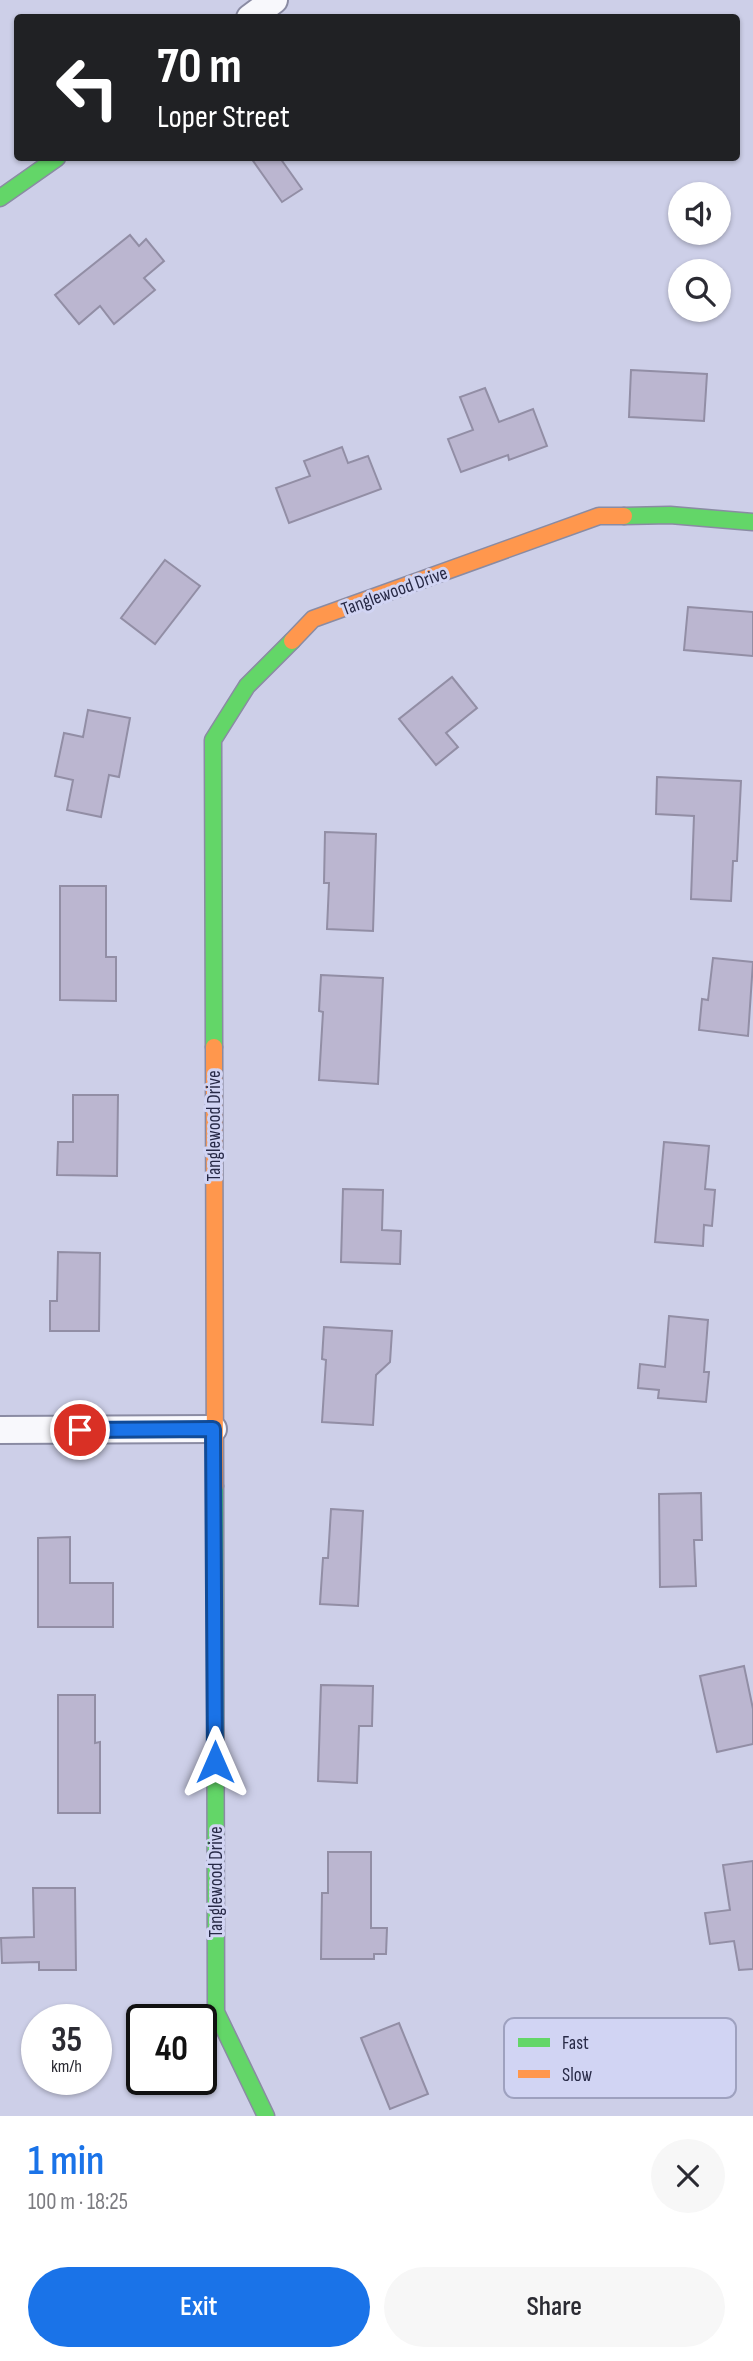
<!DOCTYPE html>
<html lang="en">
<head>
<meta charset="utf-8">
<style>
  :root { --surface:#fff; --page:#f7f7f7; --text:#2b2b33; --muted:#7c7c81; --accent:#1a73e8 }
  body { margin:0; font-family:"Sofia Sans Condensed",sans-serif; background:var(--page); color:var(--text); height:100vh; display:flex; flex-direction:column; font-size:26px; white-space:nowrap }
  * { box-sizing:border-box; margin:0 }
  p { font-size:23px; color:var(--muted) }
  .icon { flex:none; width:38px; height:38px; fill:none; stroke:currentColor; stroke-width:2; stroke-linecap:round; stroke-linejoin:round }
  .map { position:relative; height:2116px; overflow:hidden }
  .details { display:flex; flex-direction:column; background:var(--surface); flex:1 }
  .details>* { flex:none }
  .guide { position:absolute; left:14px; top:14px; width:726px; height:147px; border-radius:7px; box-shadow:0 2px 5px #0004; background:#202124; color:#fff; overflow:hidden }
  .tools { position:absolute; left:668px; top:182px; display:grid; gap:14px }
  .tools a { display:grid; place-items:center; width:63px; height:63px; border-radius:50%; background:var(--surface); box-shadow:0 2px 5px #0004; font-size:35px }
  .speed { position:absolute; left:21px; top:2004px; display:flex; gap:14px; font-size:35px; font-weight:700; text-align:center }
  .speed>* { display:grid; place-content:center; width:91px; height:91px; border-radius:50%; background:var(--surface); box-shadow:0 2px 5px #0004; line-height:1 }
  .speed small { font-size:18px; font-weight:400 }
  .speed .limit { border:4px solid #111; border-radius:10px; background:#fff; color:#111 }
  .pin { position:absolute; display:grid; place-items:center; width:60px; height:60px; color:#fff; margin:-30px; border:4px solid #fff; border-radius:50%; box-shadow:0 2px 7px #0007 }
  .me { position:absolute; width:77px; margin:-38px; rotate:0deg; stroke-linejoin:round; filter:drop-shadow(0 0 5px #0008) }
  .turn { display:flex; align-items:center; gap:24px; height:147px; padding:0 28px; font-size:32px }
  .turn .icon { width:91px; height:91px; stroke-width:2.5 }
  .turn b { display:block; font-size:49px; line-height:60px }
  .round { display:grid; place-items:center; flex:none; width:74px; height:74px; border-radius:37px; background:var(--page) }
  .head { display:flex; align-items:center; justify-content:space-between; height:119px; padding:0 28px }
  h1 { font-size:42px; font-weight:600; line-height:52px; color:var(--accent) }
  .button { display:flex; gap:14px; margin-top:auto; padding:14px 28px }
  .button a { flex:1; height:80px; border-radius:42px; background:var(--accent); color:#fff; font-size:28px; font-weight:600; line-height:80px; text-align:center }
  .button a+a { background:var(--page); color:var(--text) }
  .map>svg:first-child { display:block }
  .building { fill:#bbb6d0; stroke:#928ea5; stroke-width:2 }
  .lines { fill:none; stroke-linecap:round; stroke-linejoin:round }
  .street-casing { stroke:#8a8ba3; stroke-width:30 }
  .fast-casing { stroke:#8a8ba3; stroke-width:19 }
  .slow-casing { stroke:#8a8ba3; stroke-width:19 }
  .street { stroke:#f8f8fc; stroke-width:26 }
  .fast { stroke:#63d668; stroke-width:16 }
  .slow { stroke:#ff974d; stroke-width:16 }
  .route-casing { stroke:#114b97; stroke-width:18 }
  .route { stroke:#1a73e8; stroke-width:12 }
  .labels { text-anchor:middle; stroke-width:6; stroke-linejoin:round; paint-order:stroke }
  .street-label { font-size:19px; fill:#272946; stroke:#d1d4f3 }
  .key { fill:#d1d4f3; stroke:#9ea1bf; stroke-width:2 }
  .key-label { font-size:19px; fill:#272946 }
</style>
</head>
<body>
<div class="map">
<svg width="753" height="2116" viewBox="0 0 753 2116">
  <rect width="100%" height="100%" fill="#cdcfe8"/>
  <g class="building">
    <polygon points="251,158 280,158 302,189 282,202"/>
    <polygon points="130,235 139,246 146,239 164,261 144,278 155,290 114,324 100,306 79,324 55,295"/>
    <polygon points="631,370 707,374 704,421 629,417"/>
    <polygon points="485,388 499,422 533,409 547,446 509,460 508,455 461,472 448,439 473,430 460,397"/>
    <polygon points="342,447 348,463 368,456 381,489 289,523 276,488 310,476 304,461"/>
    <polygon points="165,560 200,586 155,644 121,618"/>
    <polygon points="688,607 753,612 753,656 684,650"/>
    <polygon points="452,677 477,708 446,733 458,747 436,765 399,719"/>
    <polygon points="88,710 130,718 119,777 109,775 101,817 67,810 73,780 55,776 64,733 83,737"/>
    <polygon points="657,777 741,781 737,861 733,861 731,901 691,899 694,816 656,814"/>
    <polygon points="325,832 376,834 373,931 327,929 329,883 324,883"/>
    <polygon points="60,886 106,886 106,957 116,957 116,1001 60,1000"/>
    <polygon points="713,958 753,962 748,1036 699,1030 702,999 708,1000"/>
    <polygon points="321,975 383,978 378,1084 319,1080 323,1012 319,1011"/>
    <polygon points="73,1095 118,1095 117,1176 57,1175 58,1142 73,1142"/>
    <polygon points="664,1142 709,1146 705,1189 715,1190 712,1226 704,1225 703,1246 655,1242"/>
    <polygon points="343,1189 383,1190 382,1230 401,1231 400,1264 341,1262"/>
    <polygon points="58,1252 100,1253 99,1331 50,1331 50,1301 57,1301"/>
    <polygon points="669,1316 708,1320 704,1372 709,1372 706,1402 658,1398 659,1390 638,1388 640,1364 665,1367"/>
    <polygon points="324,1327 392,1331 390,1362 376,1375 373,1425 322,1422 326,1360 322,1359"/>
    <polygon points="701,1493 702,1540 694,1540 696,1586 660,1587 659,1494"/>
    <polygon points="331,1509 363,1511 358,1606 320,1604 323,1558 328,1558"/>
    <polygon points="70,1537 70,1583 113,1583 113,1627 38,1627 38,1538"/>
    <polygon points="744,1666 753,1709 753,1744 717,1752 700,1676"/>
    <polygon points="321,1685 373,1686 372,1726 359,1726 357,1783 318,1781"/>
    <polygon points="58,1695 95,1695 95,1743 100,1742 100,1813 58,1813"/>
    <polygon points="328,1852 371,1852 371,1928 387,1928 386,1954 374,1954 374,1959 321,1959 322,1893 328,1893"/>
    <polygon points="753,1861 753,1969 739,1970 734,1941 710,1944 705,1913 730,1910 723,1865"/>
    <polygon points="33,1888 75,1888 76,1970 39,1970 39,1962 2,1963 1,1938 34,1937"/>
    <polygon points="399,2023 428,2094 390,2109 361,2038"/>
  </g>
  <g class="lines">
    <defs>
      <g id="street">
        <polyline points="250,18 274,0"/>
        <polyline points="0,1430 213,1429"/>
      </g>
      <g id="fast">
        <polyline points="0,198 57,158"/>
        <polyline points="624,516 670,515 753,522"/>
        <polyline points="214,1047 213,740 247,686 292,641"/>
        <polyline points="215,1486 216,2012 266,2116"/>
      </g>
      <g id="slow">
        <polyline points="292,641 313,619 599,516 624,516"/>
        <polyline points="214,1047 215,1486"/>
      </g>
    </defs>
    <use href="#street" class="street-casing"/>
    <use href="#fast" class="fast-casing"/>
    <use href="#slow" class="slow-casing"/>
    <use href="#street" class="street"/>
    <use href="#fast" class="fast"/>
    <use href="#slow" class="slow"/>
  </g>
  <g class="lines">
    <defs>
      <polyline id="route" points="80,1430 213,1429 215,1762"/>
    </defs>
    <use href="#route" class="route-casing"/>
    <use href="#route" class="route"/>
  </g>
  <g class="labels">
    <g class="street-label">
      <text transform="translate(394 590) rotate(-20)" y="7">Tanglewood Drive</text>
      <text transform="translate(213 1126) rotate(-90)" y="7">Tanglewood Drive</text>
      <text transform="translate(215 1882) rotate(-90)" y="7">Tanglewood Drive</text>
    </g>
  </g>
  <rect x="504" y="2018" width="232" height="80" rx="10" class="key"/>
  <rect x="518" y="2038" width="32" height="9" fill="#63d668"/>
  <rect x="518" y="2070" width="32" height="8" fill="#ff974d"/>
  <g class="key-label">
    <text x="562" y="2049">Fast</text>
    <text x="562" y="2081">Slow</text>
  </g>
</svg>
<div class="tools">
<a><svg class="icon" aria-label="sound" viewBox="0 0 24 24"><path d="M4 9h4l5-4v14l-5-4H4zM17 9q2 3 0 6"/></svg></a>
<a><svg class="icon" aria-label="search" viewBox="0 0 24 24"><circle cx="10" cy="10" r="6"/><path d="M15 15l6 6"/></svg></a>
</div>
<div class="speed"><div>35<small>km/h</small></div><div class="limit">40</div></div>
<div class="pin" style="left:80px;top:1430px;background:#d93025"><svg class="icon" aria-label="arrive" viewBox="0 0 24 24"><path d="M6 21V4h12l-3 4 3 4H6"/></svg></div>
<svg class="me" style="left:215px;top:1762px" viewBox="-20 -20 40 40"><path d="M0-17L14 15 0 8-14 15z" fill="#1a73e8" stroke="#fff" stroke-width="4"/></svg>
<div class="guide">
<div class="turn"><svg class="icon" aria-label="left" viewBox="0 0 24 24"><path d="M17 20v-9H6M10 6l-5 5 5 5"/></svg><div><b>70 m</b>Loper Street</div></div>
</div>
</div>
<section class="details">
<div class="head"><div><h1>1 min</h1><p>100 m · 18:25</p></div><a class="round"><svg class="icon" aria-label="close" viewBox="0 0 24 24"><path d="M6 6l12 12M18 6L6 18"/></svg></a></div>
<div class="button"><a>Exit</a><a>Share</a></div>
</section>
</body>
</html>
